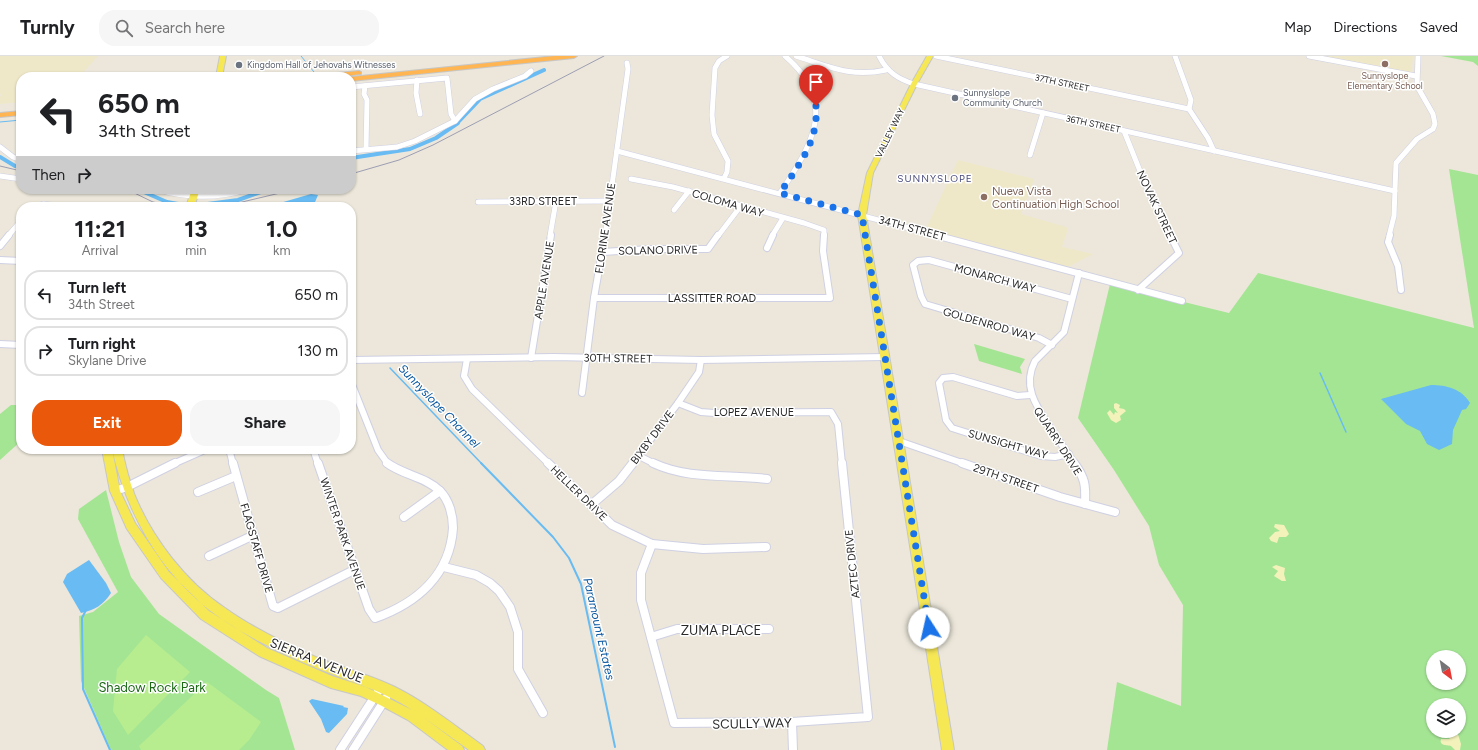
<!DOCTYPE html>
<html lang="en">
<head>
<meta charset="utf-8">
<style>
  :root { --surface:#fff; --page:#f6f6f6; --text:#202124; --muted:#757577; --line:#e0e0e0; --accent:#ea580c }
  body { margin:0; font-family:Figtree,sans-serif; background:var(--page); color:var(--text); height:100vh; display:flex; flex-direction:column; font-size:15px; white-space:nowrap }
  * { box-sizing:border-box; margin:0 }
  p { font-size:13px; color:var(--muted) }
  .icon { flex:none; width:22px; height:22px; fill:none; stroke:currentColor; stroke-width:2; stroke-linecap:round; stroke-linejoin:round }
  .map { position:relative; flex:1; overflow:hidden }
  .panel { position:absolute; left:16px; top:146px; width:340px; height:252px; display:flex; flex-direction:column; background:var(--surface); border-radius:16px; box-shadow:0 1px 3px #0004 }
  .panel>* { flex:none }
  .hud { position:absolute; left:16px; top:16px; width:340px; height:122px; border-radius:16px; box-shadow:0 1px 3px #0004; background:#fff; color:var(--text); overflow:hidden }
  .needle { width:26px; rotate:148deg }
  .buttons { position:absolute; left:1426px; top:594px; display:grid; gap:8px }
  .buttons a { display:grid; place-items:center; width:40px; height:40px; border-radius:50%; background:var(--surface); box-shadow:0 1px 3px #0004; font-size:20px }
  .pin { position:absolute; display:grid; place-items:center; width:34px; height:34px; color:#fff; margin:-41px -17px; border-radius:50% 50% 50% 0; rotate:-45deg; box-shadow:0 0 4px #0007 }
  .pin .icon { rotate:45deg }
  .me { position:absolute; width:44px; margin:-22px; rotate:350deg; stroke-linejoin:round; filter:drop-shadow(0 0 3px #0008) }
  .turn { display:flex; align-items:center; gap:14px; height:84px; padding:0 16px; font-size:18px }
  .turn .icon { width:52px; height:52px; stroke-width:2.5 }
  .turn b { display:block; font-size:28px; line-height:34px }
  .then { display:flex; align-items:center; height:38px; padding:0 16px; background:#0003; gap:8px; font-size:15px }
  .eta { display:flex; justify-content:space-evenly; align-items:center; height:68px; text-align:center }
  .eta b { font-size:24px; font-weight:700; line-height:28px }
  .button { display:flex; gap:8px; margin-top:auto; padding:8px 16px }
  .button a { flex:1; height:46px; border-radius:16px; background:var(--accent); color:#fff; font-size:16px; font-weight:700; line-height:46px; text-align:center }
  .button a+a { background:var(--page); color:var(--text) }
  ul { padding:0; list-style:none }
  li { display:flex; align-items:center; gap:12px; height:50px; margin:0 8px 6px; padding:0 8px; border:2px solid var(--line); border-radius:16px }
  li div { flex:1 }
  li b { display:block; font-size:15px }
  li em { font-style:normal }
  header { display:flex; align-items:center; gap:24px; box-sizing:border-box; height:56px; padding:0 20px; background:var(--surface); border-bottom:1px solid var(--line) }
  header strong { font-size:19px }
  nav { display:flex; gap:22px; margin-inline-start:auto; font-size:14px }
  .search { width:280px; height:36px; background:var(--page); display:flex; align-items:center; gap:10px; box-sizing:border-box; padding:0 14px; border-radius:16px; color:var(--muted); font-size:15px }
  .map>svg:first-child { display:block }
  .education { fill:#efe8c8 }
  .green { fill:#a4e594; fill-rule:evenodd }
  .sand { fill:#f3f2bb }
  .pitch { fill:#b8ed8f }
  .water { fill:#68bbf3 }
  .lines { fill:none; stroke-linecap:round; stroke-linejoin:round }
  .stream-far2 { stroke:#68bbf3; stroke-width:1 }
  .stream-far1 { stroke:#68bbf3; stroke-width:1.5 }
  .stream { stroke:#68bbf3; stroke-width:2 }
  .canal { stroke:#68bbf3; stroke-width:4 }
  .minor-far2-casing { stroke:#cfd0e3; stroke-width:6 }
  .minor-far1-casing { stroke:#cfd0e3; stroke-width:8 }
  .minor-casing { stroke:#cfd0e3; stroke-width:10 }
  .major-casing { stroke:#c7c7c7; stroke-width:2 }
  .highway-casing { stroke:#c7c7c7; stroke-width:2 }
  .minor-far2 { stroke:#fff; stroke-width:5 }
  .minor-far1 { stroke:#fff; stroke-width:6 }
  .minor { stroke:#fff; stroke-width:8 }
  .major { fill:#f6e755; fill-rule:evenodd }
  .highway { fill:#ffb552; fill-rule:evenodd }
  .rail { stroke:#9d9db4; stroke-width:1 }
  .route { stroke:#1a73e8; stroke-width:7; stroke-dasharray:0 12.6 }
  .education-dot { fill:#8d6e63; stroke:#fff; stroke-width:1.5 }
  .worship-dot { fill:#6b7280; stroke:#fff; stroke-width:1.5 }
  .labels { text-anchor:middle; stroke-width:3; stroke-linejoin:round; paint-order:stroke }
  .far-worship-label { font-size:9px; fill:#5b616d; stroke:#fff; text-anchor:start }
  .far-education-label { font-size:9px; fill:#785e54; stroke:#fff }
  .far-street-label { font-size:9px; fill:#292929; stroke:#fff }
  .far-neighbourhood-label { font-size:10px; letter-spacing:1px; fill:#484a7b; stroke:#fff }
  .education-label { font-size:11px; fill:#785e54; stroke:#fff; text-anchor:start }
  .street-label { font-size:11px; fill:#292929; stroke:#fff }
  .water-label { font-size:12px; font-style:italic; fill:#08569f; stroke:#fff }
  .near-street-label { font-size:13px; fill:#292929; stroke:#fff }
  .near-park-label { font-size:13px; fill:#1c6916; stroke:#fff }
</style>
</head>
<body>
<header>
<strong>Turnly</strong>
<div class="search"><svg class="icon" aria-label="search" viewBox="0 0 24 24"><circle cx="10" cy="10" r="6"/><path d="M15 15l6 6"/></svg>Search here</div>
<nav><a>Map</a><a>Directions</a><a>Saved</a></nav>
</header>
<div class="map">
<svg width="1478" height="694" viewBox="0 0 1478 694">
  <rect width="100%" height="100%" fill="#ece7da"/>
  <g class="education">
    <polygon points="0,0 98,0 79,21 21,21 21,46 0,48 0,41 2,38 0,38"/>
    <polygon points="1319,0 1413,0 1411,16 1407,17"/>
    <polygon points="958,104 1034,123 1021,158 1066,171 1068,173 1062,191 1093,198 1068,211 926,173"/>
  </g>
  <g class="green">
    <polygon points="1441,0 1478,0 1478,10 1473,6"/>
    <path d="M1449 113 1478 119V694H1107L1117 626 1181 650 1183 549 1159 509 1149 470 1114 414 1078 362 1110 228 1229 257 1258 217 1474 272ZM1433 601H1459V627H1433ZM1433 649H1459V675H1433Z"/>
    <polygon points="974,288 1025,303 1020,311 1022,318 979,305"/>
    <polygon points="11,349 21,349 21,385 0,404 0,358"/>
    <polygon points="106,434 119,486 131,521 159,558 266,634 279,642 295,694 111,694 81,625 79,560 93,556 118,536 78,463 79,453"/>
  </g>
  <g class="sand">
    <polygon points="1116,347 1120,349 1119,352 1124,353 1126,355 1120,360 1121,364 1116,367 1111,364 1107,357 1110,354 1114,359 1115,356 1118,357 1114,352 1114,348"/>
    <polygon points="1275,468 1284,469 1289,478 1286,481 1279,481 1277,487 1271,485 1269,482 1275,476 1280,475 1274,471"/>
    <polygon points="1276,509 1285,512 1284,518 1286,525 1282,525 1274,520 1278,515 1272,511"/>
    <path d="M1442 675H1457L1461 688 1460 694H1455L1451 690C1447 689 1439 690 1441 683H1449L1450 682Z"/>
  </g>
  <g class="pitch">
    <polygon points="146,579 190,616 128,679 113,655 117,613"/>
    <polygon points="207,626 261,666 249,684 239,694 141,694 139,690"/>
  </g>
  <g class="water">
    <polygon points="311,138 318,139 313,151 266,151"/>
    <path d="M1431 329C1446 329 1462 333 1470 347L1466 353 1462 354 1453 374 1452 388 1439 394 1427 388 1420 375 1406 368 1381 343Z"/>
    <path d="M89 504 106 527 111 537C103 549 95 554 81 557L63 526 67 518Z"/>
    <polygon points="312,643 344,650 343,651 348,652 347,658 329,677 326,676 321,663 309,645"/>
  </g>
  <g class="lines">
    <g class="stream-far2">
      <polyline points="301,0 314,16"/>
      <polyline points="0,66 21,64"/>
    </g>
    <g class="stream-far1">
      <polyline points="390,312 482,408"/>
      <polyline points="1320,317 1346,376"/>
    </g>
    <g class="stream">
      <polyline points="481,407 553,481 569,502 581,528 615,691"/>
      <polyline points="86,554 82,562 83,633 110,694"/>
    </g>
    <g class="canal">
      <polyline points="459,65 480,43 544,14"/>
      <polyline points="0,101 15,110 21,111"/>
      <polyline points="351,102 410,93 436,82 458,67"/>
      <polyline points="137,133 167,146 178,148"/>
      <polyline points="200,149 238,144 269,133"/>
    </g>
    <defs>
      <g id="minor-far2">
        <path d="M796 0C828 10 851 22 886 14"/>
        <path d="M879 0C887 16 898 23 914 28L1395 135"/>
        <polyline points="936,0 1189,53"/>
        <polyline points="1175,0 1191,44 1189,53 1208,82 1214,95"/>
        <polyline points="1309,0 1416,20"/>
        <polyline points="114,21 219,20"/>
        <polyline points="417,24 416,37 420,58"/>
        <polyline points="365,30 364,38 367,44 366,93"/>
        <polyline points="351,31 447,22 451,58 455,65"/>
        <polyline points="1124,75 1148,135 1171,180"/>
        <polyline points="0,91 13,101 21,104"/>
        <polyline points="351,95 397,91 415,85 455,65 475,43 493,33 525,20 531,15"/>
        <polyline points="617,95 939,180"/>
        <polyline points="1030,99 1043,57"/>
        <polyline points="0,120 21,123"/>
        <polyline points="724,122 727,116 728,105 714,78 712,59 715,12 719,5 727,0"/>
        <polyline points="631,123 673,131 804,167 824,174 824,180"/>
        <path d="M156 133C188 143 217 143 249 133"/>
        <path d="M780 137C812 89 839 46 785 0"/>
        <polyline points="478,146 609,145"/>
        <polyline points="35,151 43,148 69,151"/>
        <polyline points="674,154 689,135"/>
        <polyline points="8,180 21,165"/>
        <polyline points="550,180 556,145"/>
        <polyline points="605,180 628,13 627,7"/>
        <polyline points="718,180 740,151"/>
        <polyline points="772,180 783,162"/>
        <polyline points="1389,180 1394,160 1396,107 1417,83 1433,73 1435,68 1433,58 1417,30 1418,0"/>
      </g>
      <g id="minor-far1">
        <polyline points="935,179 1182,245"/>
        <polyline points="1390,179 1388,186 1398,210 1401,234"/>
        <polyline points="0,190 9,179"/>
        <polyline points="767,192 773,179"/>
        <polyline points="603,196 650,193 708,193 718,179"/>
        <polyline points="0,204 21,205"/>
        <polyline points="1138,234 1179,197 1170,179"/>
        <polyline points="594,242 830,242 823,195 824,179"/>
        <polyline points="0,288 21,289"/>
        <polyline points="1052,289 1039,282 925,248 921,240 913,209 918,205 929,204 1072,243"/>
        <polyline points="531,302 551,179"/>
        <polyline points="467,303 464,320 472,333 549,408"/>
        <polyline points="351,304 554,301 701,304 885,301"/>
        <polyline points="351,326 378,394 388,408"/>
        <polyline points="582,337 594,242 605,179"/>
        <polyline points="1030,339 1017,340 953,321 943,322 939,327 946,364 952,372 1041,400 1055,401 1069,398"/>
        <polyline points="678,347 701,356 714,357 831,356 838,368 842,408"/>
        <polyline points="899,385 965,408"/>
        <polyline points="229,393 233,408"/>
        <polyline points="313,393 318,408"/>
        <polyline points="639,400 655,408"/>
        <polyline points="173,408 207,393"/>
        <polyline points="632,408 678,347 699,316 701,304"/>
        <path d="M1075 408C1066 395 1058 383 1050 371 1036 350 1022 330 1035 305L1064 276 1079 217"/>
      </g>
      <g id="minor">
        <polyline points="233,407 273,550 278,552 354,514"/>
        <path d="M318 407 369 553 375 562C417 547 450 519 453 472 453 459 449 444 440 435 426 421 403 419 387 407"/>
        <polyline points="548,407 612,469 652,488 703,493 766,491"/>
        <path d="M653 407C689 424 729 418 767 423"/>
        <polyline points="962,407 1060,441 1115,456"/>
        <path d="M1074 407C1085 422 1086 429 1085 448"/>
        <polyline points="115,435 127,431 175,407"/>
        <polyline points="198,436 236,420"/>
        <polyline points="591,449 619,425 633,407"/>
        <polyline points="404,461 440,435"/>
        <polyline points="652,488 641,517 641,544 674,667 792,666 868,661 842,407"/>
        <polyline points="209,500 254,479"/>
        <polyline points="444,511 476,519 490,527 499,535 510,551 518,576 518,613 543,657"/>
        <polyline points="651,581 677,573 769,573"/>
        <polyline points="792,666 793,694"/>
        <polyline points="340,694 381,631"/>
        <polyline points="353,694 386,642"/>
      </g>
      <g id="major">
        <polygon points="220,0 226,0 222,21 216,21"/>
        <polygon points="927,0 933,0 917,28 873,117 866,159 954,694 942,694 858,159 867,117 911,28"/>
        <polygon points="192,133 200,133 194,151 186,151"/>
        <path d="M102 393H112L120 435 135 467 169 516 209 555 267 592 332 620 366 631 412 654C381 633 346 625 312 610 281 597 243 579 216 559 161 519 127 458 112 393H122C125 409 129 424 135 440 153 483 186 526 225 552 253 572 286 588 318 602 344 612 370 619 395 631 427 647 454 669 483 690L485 694H469L423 661 462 690 464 694H448L408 664 380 649 361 640 331 632 259 600 201 563 161 522 127 473 110 435Z"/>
      </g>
      <g id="highway">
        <polygon points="555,0 577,0 574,2 351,25 351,21"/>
        <polygon points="359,15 361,16 361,18 338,21 312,21 315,19"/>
        <polygon points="21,55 21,59 0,61 0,57"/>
      </g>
    </defs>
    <use href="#minor-far2" class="minor-far2-casing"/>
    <use href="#minor-far1" class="minor-far1-casing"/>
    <use href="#minor" class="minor-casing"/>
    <use href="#major" class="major-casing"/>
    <use href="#highway" class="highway-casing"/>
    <use href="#minor-far2" class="minor-far2"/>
    <use href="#minor-far1" class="minor-far1"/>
    <use href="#minor" class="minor"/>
    <use href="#major" class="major"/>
    <use href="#highway" class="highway"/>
    <g class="rail">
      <polyline points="0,110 21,115"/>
      <polyline points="351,118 399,104 433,89 604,0"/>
      <polyline points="126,133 153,146 176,151"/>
      <polyline points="221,151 297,133"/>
    </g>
  </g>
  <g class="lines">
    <path class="route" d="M816 50C819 85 798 110 780 137L862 159 929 572"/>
  </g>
  <g class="education-dot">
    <circle cx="1385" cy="8" r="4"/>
    <circle cx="984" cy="141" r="4"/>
  </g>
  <g class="worship-dot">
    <circle cx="239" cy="9" r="4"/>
    <circle cx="955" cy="42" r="4"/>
  </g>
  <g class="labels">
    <g class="far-worship-label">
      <text x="247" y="12">Kingdom Hall of Jehovahs Witnesses</text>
      <text x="963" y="40">Sunnyslope<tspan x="963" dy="10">Community Church</tspan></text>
    </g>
    <g class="far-education-label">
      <text x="1385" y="23">Sunnyslope<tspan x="1385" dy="10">Elementary School</tspan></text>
    </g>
    <g class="far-street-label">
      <text transform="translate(1062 27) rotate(12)" y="3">37TH STREET</text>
      <text transform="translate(1093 68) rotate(12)" y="3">36TH STREET</text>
      <text transform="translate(890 77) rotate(-64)" y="3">VALLEY WAY</text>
    </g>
    <g class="far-neighbourhood-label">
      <text x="935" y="126">SUNNYSLOPE</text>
    </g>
    <g class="education-label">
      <text x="992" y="139">Nueva Vista<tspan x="992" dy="13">Continuation High School</tspan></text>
    </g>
    <g class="street-label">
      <text x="543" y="149">33RD STREET</text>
      <text transform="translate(728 147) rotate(16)" y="4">COLOMA WAY</text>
      <text transform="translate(1157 151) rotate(65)" y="4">NOVAK STREET</text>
      <text transform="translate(605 172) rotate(-82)" y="4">FLORINE AVENUE</text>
      <text transform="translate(912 172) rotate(15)" y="4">34TH STREET</text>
      <text transform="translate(658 194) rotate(-1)" y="4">SOLANO DRIVE</text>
      <text transform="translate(995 222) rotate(15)" y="4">MONARCH WAY</text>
      <text transform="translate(544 224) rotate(-81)" y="4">APPLE AVENUE</text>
      <text x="712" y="246">LASSITTER ROAD</text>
      <text transform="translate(989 268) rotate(16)" y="4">GOLDENROD WAY</text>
      <text transform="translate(618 302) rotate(1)" y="4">30TH STREET</text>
      <text x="754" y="360">LOPEZ AVENUE</text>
      <text transform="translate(652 381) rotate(-53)" y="4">BIXBY DRIVE</text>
      <text transform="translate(1058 385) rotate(57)" y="4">QUARRY DRIVE</text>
      <text transform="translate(1008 388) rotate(16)" y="4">SUNSIGHT WAY</text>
      <text transform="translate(1006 422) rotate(19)" y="4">29TH STREET</text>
      <text transform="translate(579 437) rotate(44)" y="4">HELLER DRIVE</text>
      <text transform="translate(343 478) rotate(71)" y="4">WINTER PARK AVENUE</text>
      <text transform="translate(257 492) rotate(74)" y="4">FLAGSTAFF DRIVE</text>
      <text transform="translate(852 508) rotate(-96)" y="4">AZTEC DRIVE</text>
    </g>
    <g class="water-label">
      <text transform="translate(439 350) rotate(46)" y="4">Sunnyslope Channel</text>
      <text transform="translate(599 573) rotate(77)" y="4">Paramount Estates</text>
    </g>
    <g class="near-street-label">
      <text x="721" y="579">ZUMA PLACE</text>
      <text transform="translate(317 604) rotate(22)" y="5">SIERRA AVENUE</text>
      <text transform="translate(752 667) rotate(-1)" y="5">SCULLY WAY</text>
    </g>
    <g class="near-park-label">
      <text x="152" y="636">Shadow Rock Park</text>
    </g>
  </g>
</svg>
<div class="buttons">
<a><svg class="needle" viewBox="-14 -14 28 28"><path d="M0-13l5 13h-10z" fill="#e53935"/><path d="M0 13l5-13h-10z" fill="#757577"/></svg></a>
<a><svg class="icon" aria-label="layers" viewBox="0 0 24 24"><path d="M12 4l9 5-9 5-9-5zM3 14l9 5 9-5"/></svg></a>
</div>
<div class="pin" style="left:816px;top:50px;background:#d93025"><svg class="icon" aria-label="arrive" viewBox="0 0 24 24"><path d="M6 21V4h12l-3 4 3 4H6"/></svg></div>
<svg class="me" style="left:929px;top:572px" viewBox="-20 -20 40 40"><circle r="19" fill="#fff"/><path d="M0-13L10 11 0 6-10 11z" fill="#1a73e8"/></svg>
<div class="hud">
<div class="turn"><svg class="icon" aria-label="left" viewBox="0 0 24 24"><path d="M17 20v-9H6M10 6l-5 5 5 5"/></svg><div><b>650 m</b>34th Street</div></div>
<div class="then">Then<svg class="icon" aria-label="right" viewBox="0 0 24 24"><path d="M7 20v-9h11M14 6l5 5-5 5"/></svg></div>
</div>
<section class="panel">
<div class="eta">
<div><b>11:21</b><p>Arrival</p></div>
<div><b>13</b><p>min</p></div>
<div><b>1.0</b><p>km</p></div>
</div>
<ul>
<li><svg class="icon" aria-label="left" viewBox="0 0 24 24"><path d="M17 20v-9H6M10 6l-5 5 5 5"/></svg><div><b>Turn left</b><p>34th Street</p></div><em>650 m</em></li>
<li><svg class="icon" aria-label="right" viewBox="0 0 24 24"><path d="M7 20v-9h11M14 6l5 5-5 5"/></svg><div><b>Turn right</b><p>Skylane Drive</p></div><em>130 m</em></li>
</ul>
<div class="button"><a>Exit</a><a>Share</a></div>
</section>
</div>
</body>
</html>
